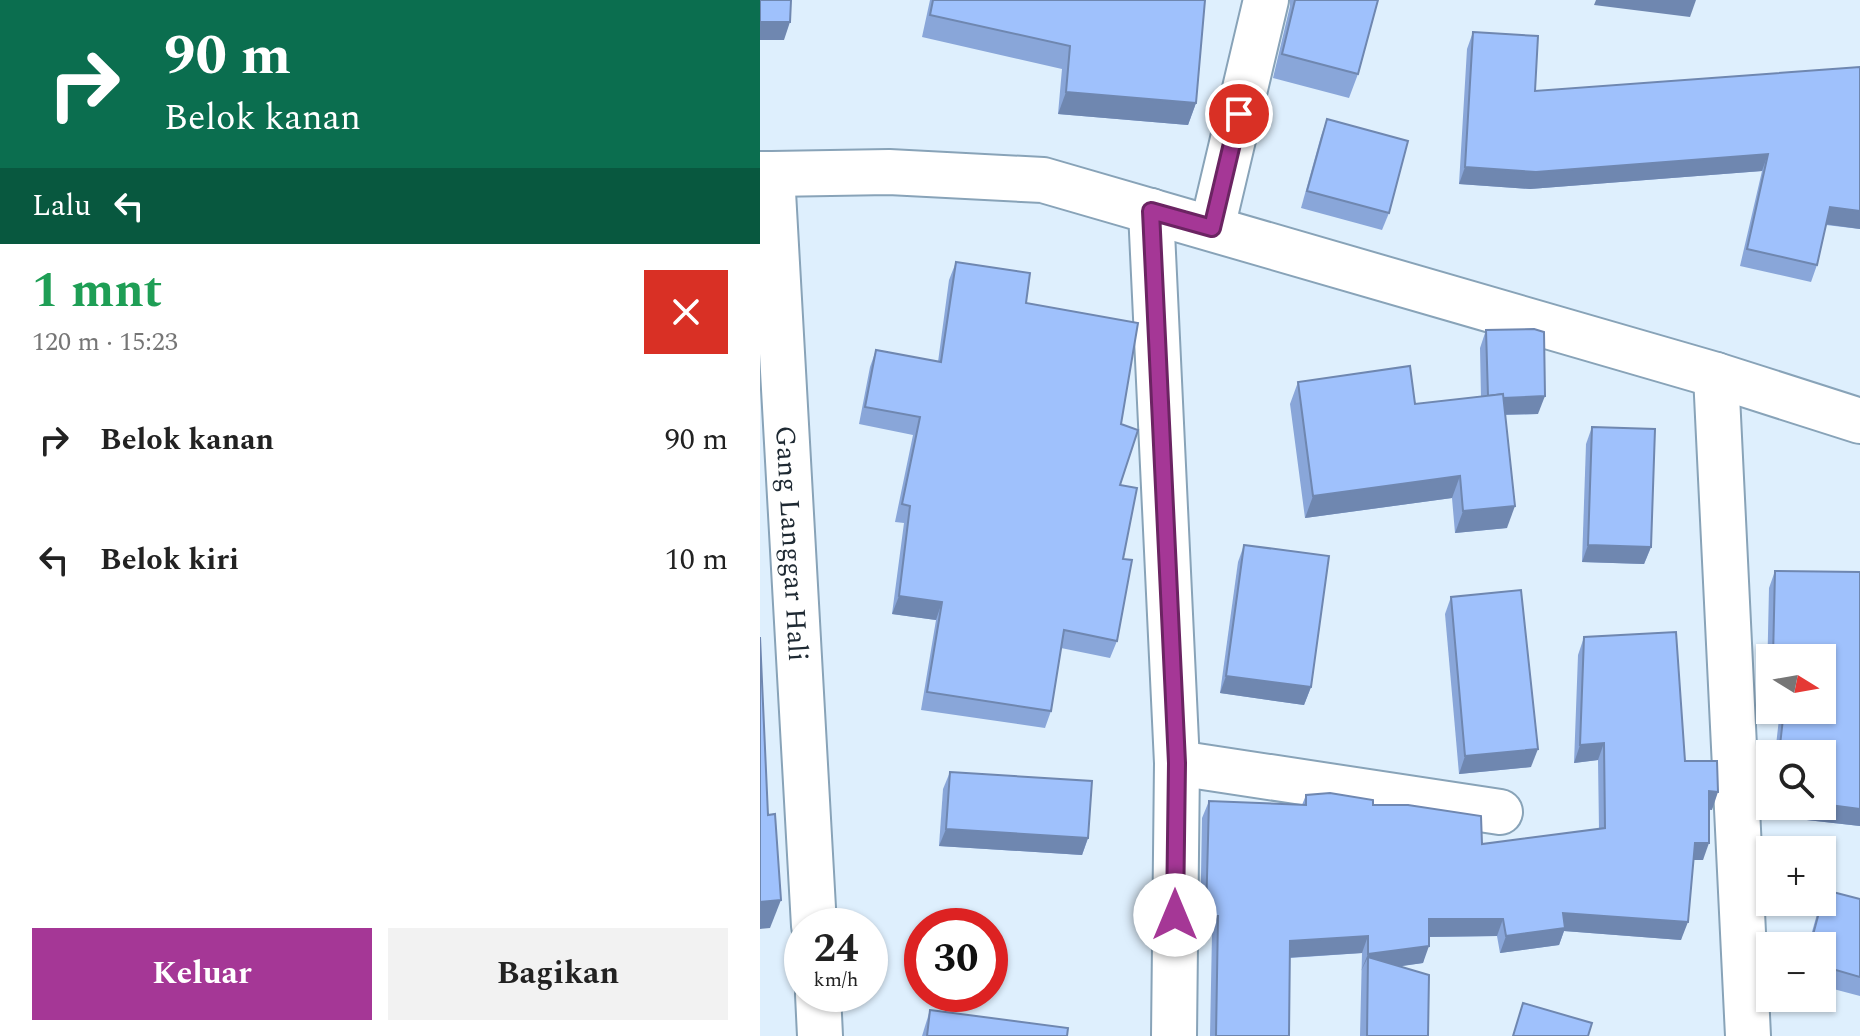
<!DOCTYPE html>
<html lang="id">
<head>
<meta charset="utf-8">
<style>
  :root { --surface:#fff; --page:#f2f2f2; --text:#222; --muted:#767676; --accent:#a53796 }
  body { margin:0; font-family:Spectral,serif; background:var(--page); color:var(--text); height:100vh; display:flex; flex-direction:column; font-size:30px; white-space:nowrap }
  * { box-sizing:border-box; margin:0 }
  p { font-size:26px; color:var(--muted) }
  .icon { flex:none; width:44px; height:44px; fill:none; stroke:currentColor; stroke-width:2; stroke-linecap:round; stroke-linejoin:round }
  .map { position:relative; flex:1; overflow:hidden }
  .side { display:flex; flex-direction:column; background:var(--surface); width:760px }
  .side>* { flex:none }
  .guide { background:#0b6e4f; color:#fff; overflow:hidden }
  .needle { width:52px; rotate:101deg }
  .tools { position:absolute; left:996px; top:644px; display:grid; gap:16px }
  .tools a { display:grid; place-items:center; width:80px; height:80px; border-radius:0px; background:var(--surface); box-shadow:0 2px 6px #0004; font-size:40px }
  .speed { position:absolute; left:24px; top:908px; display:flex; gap:16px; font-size:40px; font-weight:700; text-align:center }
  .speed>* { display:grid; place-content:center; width:104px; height:104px; border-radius:50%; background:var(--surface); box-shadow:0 2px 6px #0004; line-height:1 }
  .speed small { font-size:20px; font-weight:400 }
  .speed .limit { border:12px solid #d22; background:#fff; color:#111 }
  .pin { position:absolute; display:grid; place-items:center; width:68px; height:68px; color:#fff; margin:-34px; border:4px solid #fff; border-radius:50%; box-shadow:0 2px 8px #0007 }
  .me { position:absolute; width:88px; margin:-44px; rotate:0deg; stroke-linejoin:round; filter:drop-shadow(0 0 6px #0008) }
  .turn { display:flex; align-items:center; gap:28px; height:168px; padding:0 32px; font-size:36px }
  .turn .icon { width:104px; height:104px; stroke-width:2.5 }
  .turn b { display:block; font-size:56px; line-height:68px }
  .then { display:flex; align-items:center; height:76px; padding:0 32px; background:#0003; gap:16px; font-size:30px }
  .round { display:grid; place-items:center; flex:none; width:84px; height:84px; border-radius:0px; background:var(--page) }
  .headline { display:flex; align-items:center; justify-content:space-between; height:136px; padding:0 32px }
  h1 { font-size:48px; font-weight:700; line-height:60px; color:#1e9e55 }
  .primary-button { display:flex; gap:16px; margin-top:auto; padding:16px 32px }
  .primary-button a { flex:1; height:92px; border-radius:0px; background:var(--accent); color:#fff; font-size:32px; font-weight:700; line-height:92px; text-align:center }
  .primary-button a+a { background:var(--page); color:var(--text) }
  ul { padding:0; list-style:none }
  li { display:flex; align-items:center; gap:24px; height:120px; padding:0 32px }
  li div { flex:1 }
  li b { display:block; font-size:30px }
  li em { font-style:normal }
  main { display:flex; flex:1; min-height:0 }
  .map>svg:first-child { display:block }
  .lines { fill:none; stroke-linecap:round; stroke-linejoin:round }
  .minor-casing { stroke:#88a3b8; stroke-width:48 }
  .minor { stroke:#fff; stroke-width:44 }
  .wall { fill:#89a6d9 }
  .shaded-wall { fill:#6f87b0 }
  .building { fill:#9fc1fc; stroke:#6f87b0; stroke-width:2 }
  .route-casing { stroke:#6b2462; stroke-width:20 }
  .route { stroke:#a53796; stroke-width:14 }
  .labels { text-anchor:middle; stroke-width:6; stroke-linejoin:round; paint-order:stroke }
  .street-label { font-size:28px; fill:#1e2932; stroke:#f9f9f9 }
</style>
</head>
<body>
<main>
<section class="side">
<div class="guide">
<div class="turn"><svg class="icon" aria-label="right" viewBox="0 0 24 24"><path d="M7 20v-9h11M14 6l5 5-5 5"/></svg><div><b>90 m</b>Belok kanan</div></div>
<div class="then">Lalu<svg class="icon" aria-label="left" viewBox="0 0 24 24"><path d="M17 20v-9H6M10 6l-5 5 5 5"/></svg></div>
</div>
<div class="headline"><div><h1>1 mnt</h1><p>120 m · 15:23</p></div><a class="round" style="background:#d93025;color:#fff"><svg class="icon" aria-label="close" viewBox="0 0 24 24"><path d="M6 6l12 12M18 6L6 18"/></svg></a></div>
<ul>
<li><svg class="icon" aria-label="right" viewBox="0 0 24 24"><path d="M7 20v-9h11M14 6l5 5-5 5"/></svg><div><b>Belok kanan</b></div><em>90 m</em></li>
<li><svg class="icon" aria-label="left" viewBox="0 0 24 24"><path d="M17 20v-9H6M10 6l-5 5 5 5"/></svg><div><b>Belok kiri</b></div><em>10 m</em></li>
</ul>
<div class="primary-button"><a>Keluar</a><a>Bagikan</a></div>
</section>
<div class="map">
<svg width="1100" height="1036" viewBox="0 0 1100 1036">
  <rect width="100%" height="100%" fill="#deeffd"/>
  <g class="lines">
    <defs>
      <g id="minor">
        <path id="s1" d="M0 174H12L54 926"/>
        <polyline points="12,174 129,172 283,180 956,375 1100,421"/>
        <polyline points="391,211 417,763 414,1036"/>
        <polyline points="452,228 506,0"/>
        <polyline points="956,375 988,1036"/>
        <polyline points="417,763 740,812"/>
        <polyline points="58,994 60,1036"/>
      </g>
    </defs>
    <use href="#minor" class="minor-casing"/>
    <use href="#minor" class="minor"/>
  </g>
  <g class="wall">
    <polygon points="170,0 445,0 436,103 428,125 298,114 302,69 162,37"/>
    <polygon points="530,0 618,0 598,74 589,98 513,78 530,6"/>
    <polygon points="713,32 775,91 1100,67 1100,229 1066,225 1057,265 1051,282 980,266 1002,171 770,189 699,184 707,49"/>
    <polygon points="567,119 629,213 622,230 541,208 561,136"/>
    <polygon points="196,262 266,303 361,424 360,485 363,559 357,641 350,658 301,648 291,711 285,728 161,710 176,620 132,614 144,523 135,522 153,435 99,424 110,367 116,350 178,362 189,280"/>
    <polygon points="726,330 778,414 745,415 747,528 695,533 692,498 545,518 530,404 538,382 655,404 721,397 720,348"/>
    <polygon points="832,427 891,547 884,564 822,562 826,444"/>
    <polygon points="484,545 551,687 544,705 460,693 478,562"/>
    <polygon points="1015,571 1100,572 1100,826 1002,815 1001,778 1007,761 1010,806 1062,754 1015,754 1020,710 1062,710 1062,658 1010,658 1010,680 1007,679 1009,588"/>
    <polygon points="691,597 771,767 699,774 685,614"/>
    <polygon points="824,637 925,761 952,810 949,809 943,860 933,860 921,940 804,931 799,945 740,953 737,936 669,937 663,963 640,966 668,1036 600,1036 602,953 530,958 529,1036 450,1036 452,934 440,933 442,818 449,801 542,805 546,795 613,805 722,844 839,829 838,760 814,763 818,655"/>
    <polygon points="190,772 328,838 322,855 179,846 183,789"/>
    <polygon points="1065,890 1100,899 1100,996 1062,986 1062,946 1048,946 1059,907 1061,902 1062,902"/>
    <polygon points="170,1010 307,1036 162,1036"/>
  </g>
  <g class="shaded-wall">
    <polygon points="836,0 936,0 930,17 834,5"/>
    <polygon points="0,22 30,22 24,40 0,40"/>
    <polygon points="306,92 436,103 428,125 298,114"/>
    <polygon points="1008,154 1002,171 770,189 699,184 705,167"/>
    <polygon points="1070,207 1100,211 1100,229 1064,224"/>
    <polygon points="785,396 778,414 722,415 728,398"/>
    <polygon points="700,476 692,498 545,518 553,496"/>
    <polygon points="755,506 747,528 695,533 703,511"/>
    <polygon points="828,545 891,547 884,564 822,562"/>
    <polygon points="139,596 182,602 176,620 132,614"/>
    <polygon points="466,676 551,687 544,705 460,693"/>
    <polygon points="844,743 838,760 814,763 820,745"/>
    <polygon points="778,749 771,767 699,774 705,756"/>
    <polygon points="949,791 958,792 952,810 942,809"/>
    <polygon points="1008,798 1010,799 1010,806 1062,806 1062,804 1100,809 1100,826 1002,815"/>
    <polygon points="186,829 328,838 322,855 179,846"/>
    <polygon points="935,843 949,843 943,860 928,860"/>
    <polygon points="21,900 10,928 0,929 0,902"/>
    <polygon points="803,913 928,922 921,940 804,931 799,945 740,953 746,936"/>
    <polygon points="446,916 458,916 452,934 440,933"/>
    <polygon points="669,919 743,919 737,936 663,937"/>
    <polygon points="608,936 602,953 523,958 530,941"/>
    <polygon points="669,946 663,963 608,971 608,957 601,971 608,954"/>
  </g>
  <g class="building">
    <polygon points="0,0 31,0 30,22 0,22"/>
    <polygon points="173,0 445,0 436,103 306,92 310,46 170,15"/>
    <polygon points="535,0 618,0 598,74 522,54"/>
    <polygon points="713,32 778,36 775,91 1100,67 1100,211 1070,207 1057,265 987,249 1008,154 776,172 705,167"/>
    <polygon points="567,119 648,141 629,213 547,191"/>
    <polygon points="196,262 270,273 266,303 378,323 361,424 378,430 360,485 377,488 363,559 372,560 357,641 304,630 291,711 167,692 182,602 139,596 150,506 142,504 160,417 105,407 116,350 181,362"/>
    <polygon points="774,329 784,332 785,396 743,398 743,394 728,396 726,330"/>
    <polygon points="650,366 655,404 743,394 755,506 703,511 700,476 553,496 538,382"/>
    <polygon points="832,427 895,429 891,547 828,545"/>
    <polygon points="484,545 569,556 551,687 466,676"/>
    <polygon points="1015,571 1100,572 1100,809 1062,804 1062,754 1019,754 1024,710 1062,710 1062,658 1013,658"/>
    <polygon points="761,590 778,749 705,756 691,597"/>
    <polygon points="916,632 925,761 957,761 958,792 949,791 949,843 935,843 928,922 803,913 805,928 746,936 743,919 669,919 669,946 608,954 608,936 530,941 529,1036 456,1036 458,916 446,916 449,801 546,805 546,795 570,793 613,800 613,805 648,805 721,816 722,844 845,828 844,743 820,745 824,637"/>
    <polygon points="0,637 8,815 15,814 21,900 0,902"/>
    <polygon points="1007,761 1010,761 1010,799 1008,798"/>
    <polygon points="190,772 332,781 328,838 186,829"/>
    <polygon points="1065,890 1100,899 1100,977 1062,966 1062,946 1050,946"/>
    <polygon points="608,957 669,975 668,1036 607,1036"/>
    <polygon points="763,1003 832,1023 828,1036 753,1036"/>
    <polygon points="170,1010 308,1028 307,1036 167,1036"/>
  </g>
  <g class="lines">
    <defs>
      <polyline id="route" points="415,915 417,763 391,211 452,228 479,114"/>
    </defs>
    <use href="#route" class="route-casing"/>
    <use href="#route" class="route"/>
  </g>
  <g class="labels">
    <g class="street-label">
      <text dy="10" stroke="none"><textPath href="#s1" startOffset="382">Gang Langgar Hali</textPath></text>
    </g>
  </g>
</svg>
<div class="tools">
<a><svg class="needle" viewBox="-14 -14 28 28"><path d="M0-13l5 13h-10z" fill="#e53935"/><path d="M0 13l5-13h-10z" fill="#767676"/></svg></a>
<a><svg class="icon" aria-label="search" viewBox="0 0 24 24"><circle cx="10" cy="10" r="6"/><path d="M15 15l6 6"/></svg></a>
<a>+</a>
<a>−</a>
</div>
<div class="speed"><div>24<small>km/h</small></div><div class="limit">30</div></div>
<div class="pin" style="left:479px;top:114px;background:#d93025"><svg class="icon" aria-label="arrive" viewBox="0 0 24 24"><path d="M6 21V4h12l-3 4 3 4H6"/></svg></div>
<svg class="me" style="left:415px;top:915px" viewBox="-20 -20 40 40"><circle r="19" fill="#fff"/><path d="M0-13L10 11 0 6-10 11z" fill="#a53796"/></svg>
</div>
</main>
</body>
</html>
